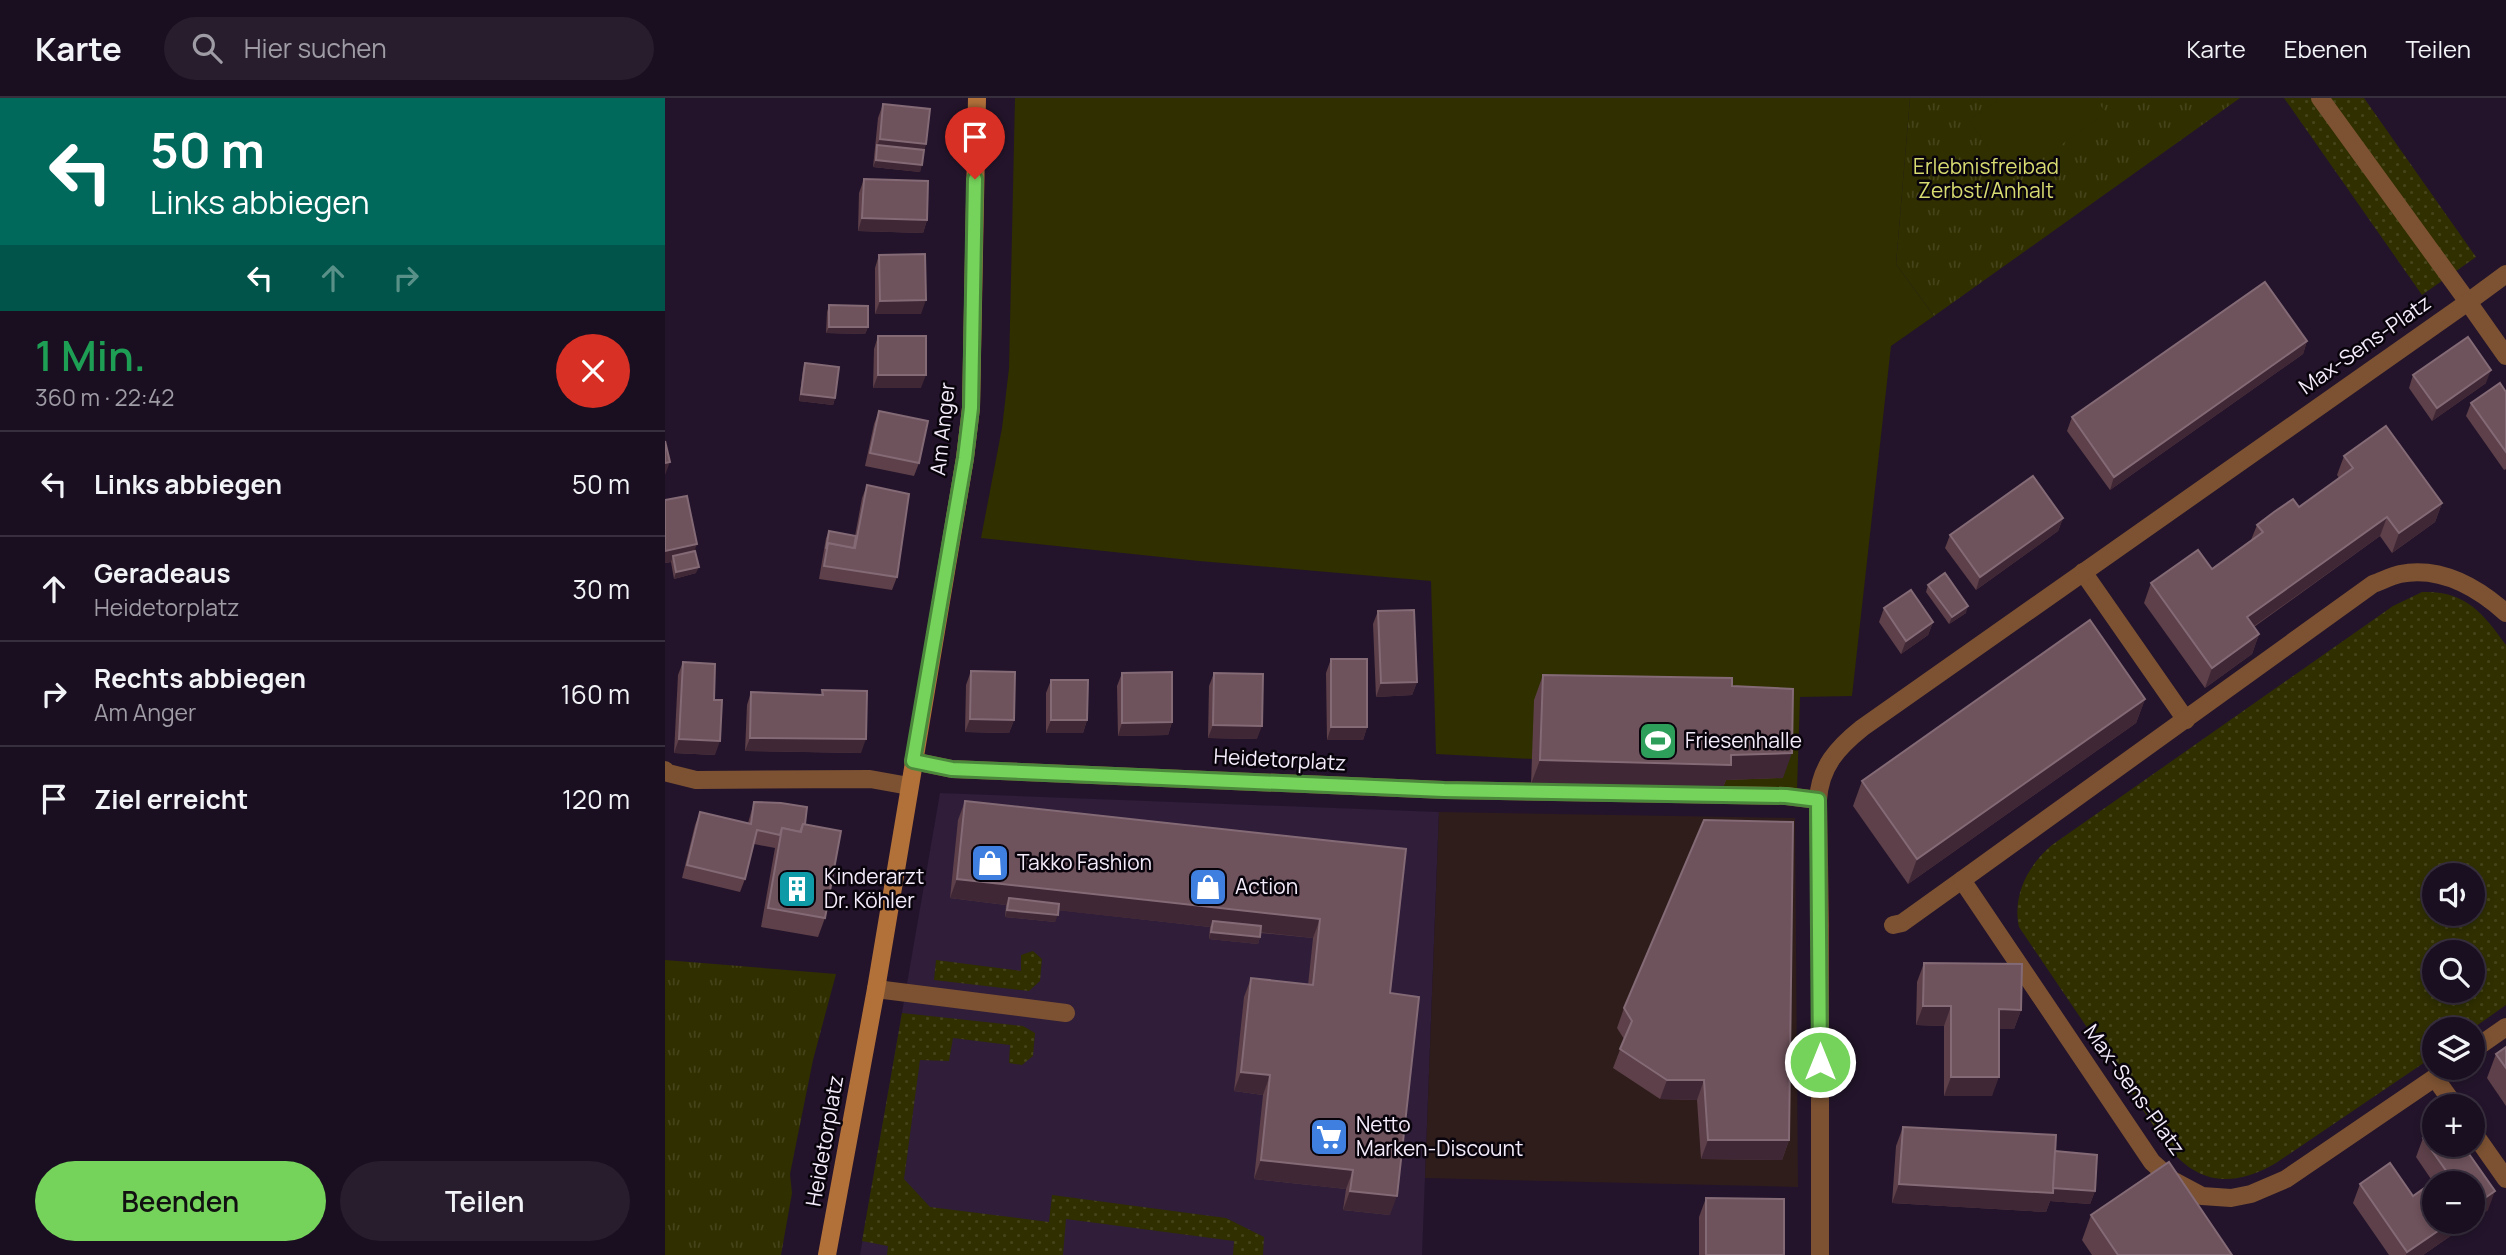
<!DOCTYPE html>
<html lang="de">
<head>
<meta charset="utf-8">
<style>
  :root { --surface:#1a0f20; --page:#271d2d; --text:#f1f3f6; --muted:#9f9ca5; --line:#382f3e; --accent:#75d25b }
  body { margin:0; font-family:Manrope,sans-serif; background:var(--page); color:var(--text); height:100vh; display:flex; flex-direction:column; font-size:26px; white-space:nowrap }
  * { box-sizing:border-box; margin:0 }
  p { font-size:23px; color:var(--muted) }
  .icon { flex:none; width:38px; height:38px; fill:none; stroke:currentColor; stroke-width:2; stroke-linecap:round; stroke-linejoin:round }
  .map { position:relative; flex:1; overflow:hidden }
  .drawer { display:flex; flex-direction:column; background:var(--surface); width:665px }
  .drawer>* { flex:none }
  .banner { background:#00695c; color:#fff; overflow:hidden }
  .tools { position:absolute; left:1757px; top:765px; display:grid; gap:14px }
  .tools a { display:grid; place-items:center; width:63px; height:63px; border-radius:50%; background:var(--surface); box-shadow:0 4px 10px #0003,0 0 0 2px var(--line); font-size:35px }
  .pin { position:absolute; display:grid; place-items:center; width:60px; height:60px; color:#fff; margin:-72px -30px; border-radius:50% 50% 50% 0; rotate:-45deg; box-shadow:0 0 7px #0007 }
  .pin .icon { rotate:45deg }
  .me { position:absolute; width:77px; margin:-38px; rotate:0deg; stroke-linejoin:round; filter:drop-shadow(0 0 5px #0008) }
  .turn { display:flex; align-items:center; gap:24px; height:147px; padding:0 35px; font-size:32px }
  .turn .icon { width:91px; height:91px; stroke-width:2.5 }
  .turn b { display:block; font-size:49px; line-height:60px }
  .lanes { display:flex; align-items:center; height:66px; padding:0 35px; background:#0003; justify-content:center; gap:35px; direction:ltr }
  .lanes .off { opacity:.35 }
  .round { display:grid; place-items:center; flex:none; width:74px; height:74px; border-radius:37px; background:var(--page) }
  .overview { display:flex; align-items:center; justify-content:space-between; height:119px; padding:0 35px }
  h1 { font-size:42px; font-weight:600; line-height:52px; color:#1e9e55 }
  .cta { display:flex; gap:14px; margin-top:auto; padding:14px 35px }
  .cta a { flex:1; height:80px; border-radius:42px; background:var(--accent); color:#111; font-size:28px; font-weight:600; line-height:80px; text-align:center }
  .cta a+a { background:var(--page); color:var(--text) }
  ul { padding:0; list-style:none }
  li { display:flex; align-items:center; gap:21px; height:105px; padding:0 35px; border-top:2px solid var(--line) }
  li div { flex:1 }
  li b { display:block; font-size:26px }
  li em { font-style:normal }
  header { display:flex; align-items:center; gap:42px; box-sizing:border-box; height:98px; padding:0 35px; background:var(--surface); border-bottom:2px solid var(--line) }
  header strong { font-size:33px }
  nav { display:flex; gap:38px; margin-inline-start:auto; font-size:24px }
  .search { width:490px; height:63px; background:var(--page); display:flex; align-items:center; gap:18px; box-sizing:border-box; padding:0 24px; border-radius:38px; color:var(--muted); font-size:26px }
  main { display:flex; flex:1; min-height:0 }
  .map>svg:first-child { display:block }
  .built { fill:#2f1d39 }
  .education { fill:#2f1d1c }
  .grass { fill:url(#grass-dots); fill-rule:evenodd }
  .park { fill:url(#park-tufts) }
  .pitch { fill:#2f2f00 }
  .lines { fill:none; stroke-linecap:round; stroke-linejoin:round }
  .lane { stroke:#7c5232; stroke-width:18 }
  .street { stroke:#7c5232; stroke-width:18 }
  .secondary { stroke:#b3713a; stroke-width:18 }
  .wall { fill:#5d4049 }
  .shaded-wall { fill:#3f2735 }
  .building { fill:#6e525c; stroke:#836a75; stroke-width:2 }
  .route-casing { stroke:#4c883b; stroke-width:18 }
  .route { stroke:#75d25b; stroke-width:12 }
  .labels { text-anchor:middle; stroke-width:5; stroke-linejoin:round; paint-order:stroke }
  .park-label { font-size:21px; fill:#d8db70; stroke:#09040c }
  .street-label { font-size:21px; fill:#f5ecfb; stroke:#09040c }
  .poi-label { font-size:21px; fill:#f5ecfb; stroke:#09040c; text-anchor:start }
</style>
</head>
<body>
<header>
<strong>Karte</strong>
<div class="search"><svg class="icon" aria-label="search" viewBox="0 0 24 24"><circle cx="10" cy="10" r="6"/><path d="M15 15l6 6"/></svg>Hier suchen</div>
<nav><a>Karte</a><a>Ebenen</a><a>Teilen</a></nav>
</header>
<main>
<section class="drawer">
<div class="banner">
<div class="turn"><svg class="icon" aria-label="left" viewBox="0 0 24 24"><path d="M17 20v-9H6M10 6l-5 5 5 5"/></svg><div><b>50 m</b>Links abbiegen</div></div>
<div class="lanes"><svg class="icon" aria-label="left" viewBox="0 0 24 24"><path d="M17 20v-9H6M10 6l-5 5 5 5"/></svg><svg class="icon off" aria-label="ahead" viewBox="0 0 24 24"><path d="M12 20V5M6 11l6-6 6 6"/></svg><svg class="icon off" aria-label="right" viewBox="0 0 24 24"><path d="M7 20v-9h11M14 6l5 5-5 5"/></svg></div>
</div>
<div class="overview"><div><h1>1 Min.</h1><p>360 m · 22:42</p></div><a class="round" style="background:#d93025;color:#fff"><svg class="icon" aria-label="close" viewBox="0 0 24 24"><path d="M6 6l12 12M18 6L6 18"/></svg></a></div>
<ul>
<li><svg class="icon" aria-label="left" viewBox="0 0 24 24"><path d="M17 20v-9H6M10 6l-5 5 5 5"/></svg><div><b>Links abbiegen</b></div><em>50 m</em></li>
<li><svg class="icon" aria-label="ahead" viewBox="0 0 24 24"><path d="M12 20V5M6 11l6-6 6 6"/></svg><div><b>Geradeaus</b><p>Heidetorplatz</p></div><em>30 m</em></li>
<li><svg class="icon" aria-label="right" viewBox="0 0 24 24"><path d="M7 20v-9h11M14 6l5 5-5 5"/></svg><div><b>Rechts abbiegen</b><p>Am Anger</p></div><em>160 m</em></li>
<li><svg class="icon" aria-label="arrive" viewBox="0 0 24 24"><path d="M6 21V4h12l-3 4 3 4H6"/></svg><div><b>Ziel erreicht</b></div><em>120 m</em></li>
</ul>
<div class="cta"><a>Beenden</a><a>Teilen</a></div>
</section>
<div class="map">
<svg width="1841" height="1157" viewBox="0 0 1841 1157">
  <defs>
    <pattern id="grass-dots" width="8" height="8" patternUnits="userSpaceOnUse" patternTransform="scale(1.75)"><rect width="8" height="8" fill="#2f2f00"/><path d="M2 2h.1M6 6h.1" fill="none" stroke="#444319" stroke-width="1.8" stroke-linecap="round"/></pattern>
    <pattern id="park-tufts" width="24" height="20" patternUnits="userSpaceOnUse" patternTransform="scale(1.75)"><rect width="24" height="20" fill="#2f2f00"/><path d="M3 7l-1-3M5 7V3M7 7l1-3M15 17l-1-3M17 17v-4M19 17l1-3" fill="none" stroke="#444319"/></pattern>
  </defs>
  <rect width="100%" height="100%" fill="#23142b"/>
  <polygon class="built" points="275,695 774,714 757,1157 195,1157"/>
  <polygon class="education" points="774,714 1130,720 1133,1089 760,1080"/>
  <g class="grass">
    <polygon points="1619,0 1699,0 1811,159 1757,197"/>
    <path d="M1757 494C1800 492 1818 515 1841 547V907L1807 931H1769V958L1611 1065C1569 1089 1535 1088 1503 1049L1354 829C1347 798 1363 767 1387 747L1728 508ZM1808 777V816H1769V777ZM1808 854V892H1769V854Z"/>
    <polygon points="368,853 377,861 375,883 364,893 269,882 271,862 356,873 356,857"/>
    <polygon points="237,915 358,928 370,935 368,958 357,967 344,965 345,947 288,940 284,963 255,962 239,1081 265,1109 384,1124 387,1097 561,1120 599,1139 598,1157 568,1157 569,1143 401,1121 398,1157 222,1157 223,1148 197,1143"/>
  </g>
  <g class="park">
    <polygon points="1245,0 1575,0 1269,218 1231,166"/>
    <polygon points="0,862 171,876 148,962 125,1076 127,1095 116,1157 0,1157"/>
  </g>
  <g class="pitch">
    <polygon points="350,0 1245,0 1231,166 1269,218 1226,248 1187,598 1135,599 1132,693 1057,692 867,661 771,656 766,483 534,463 316,440 337,330 344,270"/>
    <polygon points="1336,0 1430,0 1441,15 1346,82 1304,22"/>
  </g>
  <g class="lines">
    <g class="lane">
      <polyline points="1655,0 1803,204 1841,176"/>
      <polyline points="1006,696 1121,698 1153,702"/>
      <polyline points="211,891 401,915"/>
    </g>
    <g class="street">
      <polyline points="1418,474 1521,622"/>
      <polyline points="248,663 287,671 779,692 1006,696"/>
      <polyline points="0,672 3,675 31,682 205,681 244,688"/>
      <polyline points="1228,827 1237,825 1297,782"/>
      <polyline points="1808,952 1841,929"/>
      <path d="M1784 970 1621 1081 1586 1096 1566 1100 1537 1098 1507 1082 1487 1064 1297 782 1708 486C1717 483 1726 478 1735 476 1776 468 1812 489 1841 515"/>
      <polyline points="1770,980 1790,1008"/>
      <polyline points="1808,1034 1841,1081"/>
      <path d="M1155 1157V825L1153 702C1155 669 1172 650 1197 630L1803 204 1841 258"/>
    </g>
    <polyline class="secondary" points="162,1157 211,891 300,360 306,310 312,0"/>
  </g>
  <g class="wall">
    <polygon points="218,6 261,46 259,52 255,74 208,69 213,20"/>
    <polygon points="199,81 262,122 258,135 193,133 194,95"/>
    <polygon points="214,157 256,216 210,216 210,170"/>
    <polygon points="164,207 203,229 200,236 161,235 162,214"/>
    <polygon points="213,238 256,290 208,290 209,251"/>
    <polygon points="1642,243 1638,256 1445,392 1402,333 1407,319"/>
    <polygon points="140,265 170,300 168,307 134,303 138,271"/>
    <polygon points="1748,277 1821,285 1767,323 1744,290"/>
    <polygon points="1841,294 1841,371 1839,372 1801,318 1806,305"/>
    <polygon points="214,313 254,365 249,378 200,368 209,326"/>
    <polygon points="1679,358 1777,405 1770,424 1727,455 1715,438 1589,529 1594,536 1587,556 1540,590 1479,505 1486,485 1547,471 1586,442 1592,427 1634,409 1674,380 1672,377"/>
    <polygon points="202,387 232,479 227,492 154,481 161,440 164,433 190,438 197,400"/>
    <polygon points="0,402 30,453 31,475 9,481 6,464 0,465"/>
    <polygon points="1398,420 1393,433 1311,492 1280,450 1285,437"/>
    <polygon points="1263,487 1301,515 1284,526 1261,494"/>
    <polygon points="1219,510 1268,524 1263,537 1236,556 1214,524"/>
    <polygon points="713,513 752,584 747,597 711,599 708,526"/>
    <polygon points="666,561 702,629 698,642 662,642 661,575"/>
    <polygon points="18,564 49,602 50,657 9,655 13,577"/>
    <polygon points="306,573 349,622 344,635 300,634 301,587"/>
    <polygon points="457,575 507,624 503,637 453,638 452,588"/>
    <polygon points="549,575 592,641 543,640 544,588"/>
    <polygon points="878,577 1067,588 1118,680 1061,682 1057,692 866,686 869,602"/>
    <polygon points="386,582 422,622 418,635 381,635 381,595"/>
    <polygon points="157,592 196,655 80,653 82,607 86,594 156,597"/>
    <polygon points="1480,601 1471,625 1243,786 1188,708 1197,683"/>
    <polygon points="300,703 741,751 725,895 725,1117 678,1112 681,1091 589,1081 598,997 569,993 579,899 586,880 643,887 648,840 596,835 593,846 544,841 545,829 393,812 390,824 340,819 341,807 285,800 293,722"/>
    <polygon points="89,704 140,726 160,820 153,839 96,829 110,750 89,746 80,781 75,794 17,780 30,727 35,714 83,725"/>
    <polygon points="1259,865 1356,912 1349,931 1334,931 1327,998 1279,998 1279,928 1251,927 1252,884"/>
    <polygon points="959,910 1124,1042 1117,1062 1036,1061 1032,1002 995,1001 948,970 959,941 952,930"/>
    <polygon points="1841,949 1841,1008 1822,980 1831,956"/>
    <polygon points="1238,1029 1390,1053 1430,1093 1425,1106 1385,1103 1381,1114 1227,1105 1231,1048"/>
    <polygon points="1758,1040 1823,1112 1758,1157 1724,1157 1688,1105 1695,1086 1748,1098 1768,1084 1751,1059"/>
    <polygon points="1041,1100 1119,1157 1034,1157 1034,1119"/>
    <polygon points="1426,1117 1567,1157 1427,1157 1417,1142"/>
  </g>
  <g class="shaded-wall">
    <polygon points="215,41 261,46 256,59 212,47"/>
    <polygon points="211,62 257,67 255,74 208,69"/>
    <polygon points="197,120 262,122 258,135 193,133"/>
    <polygon points="261,202 256,216 210,216 215,203"/>
    <polygon points="164,229 203,229 200,236 161,235"/>
    <polygon points="1642,243 1638,256 1445,392 1449,379"/>
    <polygon points="1826,272 1821,285 1767,323 1772,310"/>
    <polygon points="213,277 261,277 256,290 208,290"/>
    <polygon points="136,296 170,300 168,307 134,303"/>
    <polygon points="5,364 0,377 0,365"/>
    <polygon points="1777,405 1770,424 1727,455 1734,435"/>
    <polygon points="1722,419 1715,438 1575,538 1582,519"/>
    <polygon points="1398,420 1393,433 1311,492 1315,479"/>
    <polygon points="32,446 27,460 8,458 6,464 0,465 0,453"/>
    <polygon points="34,469 31,475 9,481 11,474"/>
    <polygon points="1303,508 1301,515 1284,526 1287,519"/>
    <polygon points="1268,524 1263,537 1236,556 1241,543"/>
    <polygon points="1594,536 1587,556 1540,590 1547,570"/>
    <polygon points="752,584 747,597 711,599 716,585"/>
    <polygon points="1480,601 1471,625 1243,786 1252,761"/>
    <polygon points="305,621 349,622 344,635 300,634"/>
    <polygon points="386,622 422,622 418,635 381,635"/>
    <polygon points="507,624 503,637 453,638 457,625"/>
    <polygon points="548,627 597,628 592,641 543,640"/>
    <polygon points="666,629 702,629 698,642 662,642"/>
    <polygon points="85,640 201,641 196,655 80,653"/>
    <polygon points="14,641 55,643 50,657 9,655"/>
    <polygon points="1127,655 1118,680 1061,682 1057,692 866,686 875,662"/>
    <polygon points="292,781 655,821 648,840 547,829 548,823 545,829 343,807 344,800 341,807 285,800"/>
    <polygon points="342,812 393,817 390,824 340,819"/>
    <polygon points="546,834 595,839 593,846 544,841"/>
    <polygon points="1258,908 1286,908 1279,928 1251,927"/>
    <polygon points="1334,911 1356,912 1349,931 1327,931"/>
    <polygon points="576,974 605,977 598,997 569,993"/>
    <polygon points="1286,979 1334,979 1327,998 1279,998"/>
    <polygon points="1002,982 1039,982 1032,1002 995,1001"/>
    <polygon points="1043,1042 1124,1042 1117,1062 1036,1061"/>
    <polygon points="596,1062 688,1072 681,1091 589,1081"/>
    <polygon points="1234,1086 1387,1090 1430,1093 1425,1106 1385,1103 1381,1114 1227,1105"/>
    <polygon points="685,1093 732,1098 725,1117 678,1112"/>
    <polygon points="1830,1093 1823,1112 1808,1123 1808,1108"/>
    <polygon points="1786,1124 1806,1124 1758,1157 1741,1157 1742,1154"/>
  </g>
  <g class="building">
    <polygon points="218,6 265,11 261,46 215,41"/>
    <polygon points="212,47 259,52 257,67 211,62"/>
    <polygon points="199,81 263,83 262,122 197,120"/>
    <polygon points="260,156 261,202 215,203 214,157"/>
    <polygon points="1600,184 1642,243 1449,379 1407,319"/>
    <polygon points="164,207 203,208 203,229 164,229"/>
    <rect x="213" y="238" width="48" height="39"/>
    <polygon points="1803,239 1826,272 1772,310 1748,277"/>
    <polygon points="140,265 174,269 170,300 136,296"/>
    <polygon points="1835,285 1841,294 1841,354 1806,305"/>
    <polygon points="214,313 263,323 254,365 205,355"/>
    <polygon points="1721,328 1777,405 1734,435 1722,419 1582,519 1594,536 1547,570 1486,485 1533,452 1547,471 1598,434 1592,427 1609,414 1628,401 1634,409 1688,370 1679,358"/>
    <polygon points="0,343 5,364 0,365"/>
    <polygon points="1368,378 1398,420 1315,479 1285,437"/>
    <polygon points="202,387 244,396 232,479 159,468 163,445 190,450"/>
    <polygon points="22,398 32,446 0,453 0,402"/>
    <polygon points="164,433 191,438 189,450 163,445 161,451"/>
    <polygon points="30,453 34,469 11,474 8,458"/>
    <polygon points="1280,475 1303,508 1287,519 1263,487"/>
    <polygon points="1246,492 1268,524 1241,543 1219,510"/>
    <polygon points="749,512 752,584 716,585 713,513"/>
    <polygon points="1425,522 1480,601 1252,761 1197,683"/>
    <rect x="666" y="561" width="36" height="68"/>
    <polygon points="18,564 50,566 49,602 57,602 55,643 14,641"/>
    <polygon points="306,573 350,574 349,622 305,621"/>
    <polygon points="507,574 507,624 457,625 457,575"/>
    <polygon points="549,575 598,576 597,628 548,627"/>
    <polygon points="878,577 1067,580 1067,588 1128,591 1127,655 1066,657 1066,667 875,662"/>
    <polygon points="386,582 423,582 422,622 386,622"/>
    <polygon points="157,592 202,593 201,641 85,640 86,594 158,597"/>
    <polygon points="300,703 741,751 725,895 754,899 732,1098 685,1093 688,1072 596,1062 605,977 576,974 586,880 648,887 655,821 292,781"/>
    <polygon points="89,704 116,705 142,709 140,726 138,726 135,734 117,730 115,737 92,732 80,781 22,767 35,714 86,726"/>
    <polygon points="1039,722 1128,724 1124,1042 1043,1042 1039,982 1002,982 955,951 967,923 959,910"/>
    <polygon points="138,726 176,733 160,820 103,810 117,730 136,734"/>
    <polygon points="344,800 394,806 393,817 342,812"/>
    <polygon points="548,823 596,828 595,839 546,834"/>
    <polygon points="1259,865 1357,866 1356,912 1334,911 1334,979 1286,979 1286,908 1258,908"/>
    <polygon points="1841,949 1841,970 1831,956"/>
    <polygon points="1238,1029 1391,1037 1388,1095 1234,1086"/>
    <polygon points="1769,1031 1769,1046 1797,1046 1830,1093 1808,1108 1808,1085 1769,1085 1769,1124 1786,1124 1742,1154 1695,1086 1725,1065 1748,1098 1782,1074 1758,1040"/>
    <polygon points="1390,1053 1432,1057 1430,1093 1388,1090"/>
    <polygon points="1504,1064 1567,1157 1453,1157 1426,1117"/>
    <polygon points="1041,1100 1119,1101 1119,1157 1041,1157"/>
  </g>
  <g class="lines">
    <defs>
      <polyline id="route" points="310,81 306,310 300,360 248,663 287,671 779,692 1121,698 1153,702 1155,964"/>
    </defs>
    <use href="#route" class="route-casing"/>
    <use href="#route" class="route"/>
  </g>
  <defs>
    <symbol id="stadium-square" viewBox="-11 -11 22 22"><rect x="-9" y="-9" width="18" height="18" rx="4" fill="#2e9e5b" stroke="#09040c"/><path d="M0-5a6.5 5 0 1 0 0 10a6.5 5 0 1 0 0-10ZM-3.5-1.8h7v3.6h-7Z" fill="#fff"/></symbol>
    <symbol id="shop-square" viewBox="-11 -11 22 22"><rect x="-9" y="-9" width="18" height="18" rx="4" fill="#3f7fe0" stroke="#09040c"/><path d="M-5-2.5h2.3a2.7 3.5 0 0 1 5.4 0H5L5.5 6h-11ZM-1.5-2.5h3a1.5 2.3 0 0 0-3 0Z" fill="#fff"/></symbol>
    <symbol id="building-square" viewBox="-11 -11 22 22"><rect x="-9" y="-9" width="18" height="18" rx="4" fill="#0f9aa8" stroke="#09040c"/><path d="M-4-6H4V6H1V3H-1V6H-4ZM-2.5-4.3h1.7v1.8h-1.7ZM.8-4.3h1.7v1.8H.8ZM-2.5-1h1.7V.8h-1.7ZM.8-1h1.7V.8H.8Z" fill="#fff"/></symbol>
    <symbol id="supermarket-square" viewBox="-11 -11 22 22"><rect x="-9" y="-9" width="18" height="18" rx="4" fill="#3f7fe0" stroke="#09040c"/><path d="M-6-5.5h2.5l.6 2H6L4.5 2H-2.5L-4.4-4H-6ZM-1.5 3.2a1.3 1.3 0 1 0 .1 0ZM3 3.2a1.3 1.3 0 1 0 .1 0Z" fill="#fff"/></symbol>
  </defs>
  <g fill-rule="evenodd">
    <use href="#stadium-square" x="971" y="621" width="44" height="44"/>
    <use href="#shop-square" x="303" y="743" width="44" height="44"/>
    <use href="#shop-square" x="521" y="767" width="44" height="44"/>
    <use href="#building-square" x="110" y="769" width="44" height="44"/>
    <use href="#supermarket-square" x="642" y="1017" width="44" height="44"/>
  </g>
  <g class="labels">
    <g class="park-label">
      <text x="1321" y="76">Erlebnisfreibad<tspan x="1321" dy="24">Zerbst/Anhalt</tspan></text>
    </g>
    <g class="street-label">
      <text transform="translate(1700 247) rotate(-35)" y="7">Max-Sens-Platz</text>
      <text transform="translate(278 331) rotate(-84)" y="7">Am Anger</text>
      <text transform="translate(615 662) rotate(3)" y="7">Heidetorplatz</text>
      <text transform="translate(1469 992) rotate(54)" y="7">Max-Sens-Platz</text>
      <text transform="translate(160 1043) rotate(-80)" y="7">Heidetorplatz</text>
    </g>
    <g class="poi-label">
      <text x="1020" y="650">Friesenhalle</text>
      <text x="352" y="772">Takko Fashion</text>
      <text x="159" y="786">Kinderarzt<tspan x="159" dy="24">Dr. Köhler</tspan></text>
      <text x="570" y="796">Action</text>
      <text x="691" y="1034">Netto<tspan x="691" dy="24">Marken-Discount</tspan></text>
    </g>
  </g>
</svg>
<div class="tools">
<a><svg class="icon" aria-label="sound" viewBox="0 0 24 24"><path d="M4 9h4l5-4v14l-5-4H4zM17 9q2 3 0 6"/></svg></a>
<a><svg class="icon" aria-label="search" viewBox="0 0 24 24"><circle cx="10" cy="10" r="6"/><path d="M15 15l6 6"/></svg></a>
<a><svg class="icon" aria-label="layers" viewBox="0 0 24 24"><path d="M12 4l9 5-9 5-9-5zM3 14l9 5 9-5"/></svg></a>
<a>+</a>
<a>−</a>
</div>
<div class="pin" style="left:310px;top:81px;background:#d93025"><svg class="icon" aria-label="arrive" viewBox="0 0 24 24"><path d="M6 21V4h12l-3 4 3 4H6"/></svg></div>
<svg class="me" style="left:1155px;top:964px" viewBox="-20 -20 40 40"><circle r="17" fill="#75d25b" stroke="#fff" stroke-width="3"/><path d="M0-11L8 9 0 5-8 9z" fill="#fff"/></svg>
</div>
</main>
</body>
</html>
